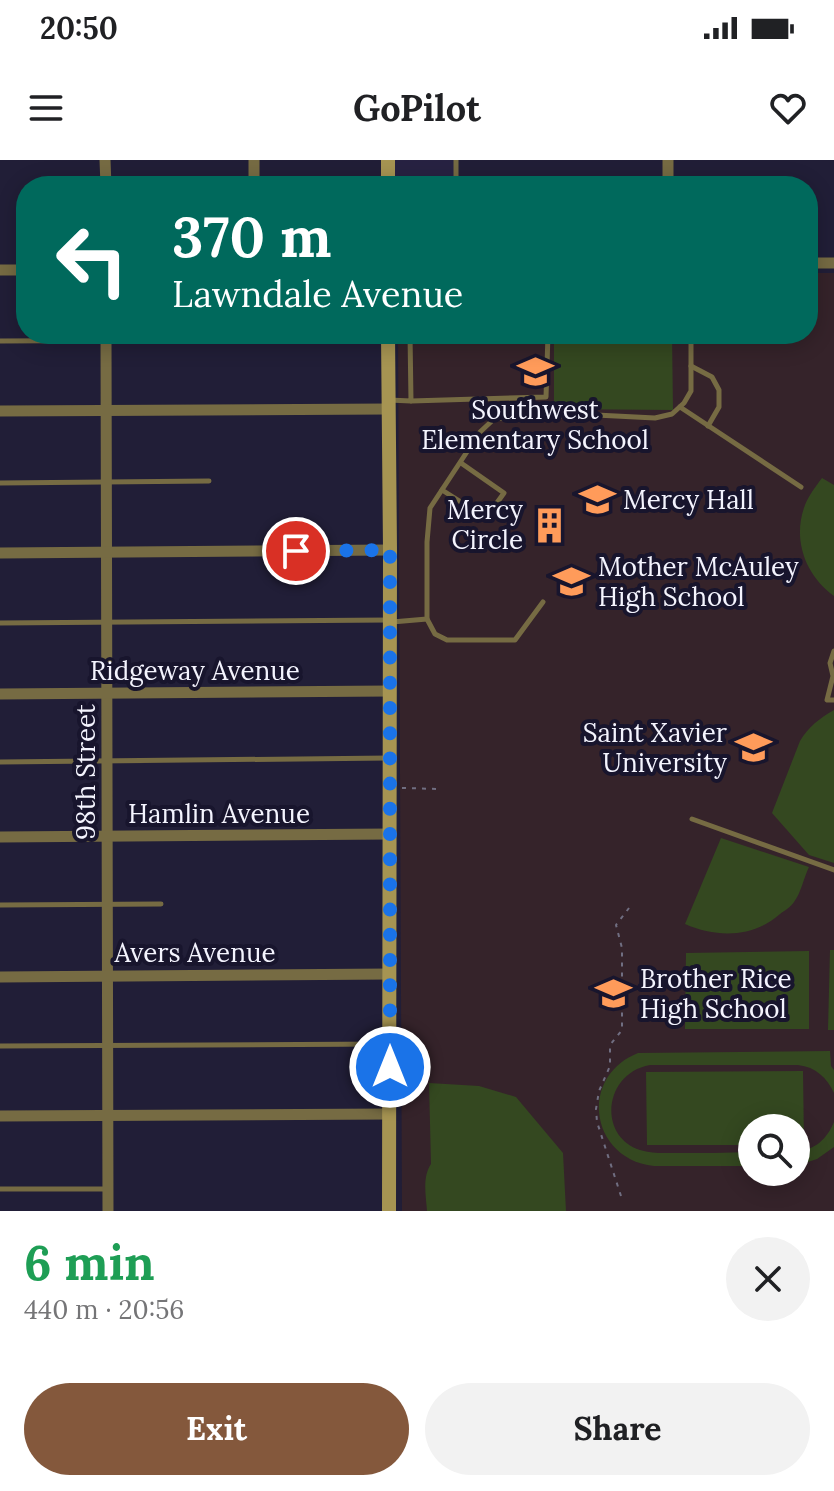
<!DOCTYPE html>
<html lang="en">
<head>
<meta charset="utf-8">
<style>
  :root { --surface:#fff; --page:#f2f2f2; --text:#202124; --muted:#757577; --accent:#84583c }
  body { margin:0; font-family:Lora,serif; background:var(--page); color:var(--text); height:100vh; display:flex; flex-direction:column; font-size:30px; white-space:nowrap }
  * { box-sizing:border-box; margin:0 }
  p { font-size:26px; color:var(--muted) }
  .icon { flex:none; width:44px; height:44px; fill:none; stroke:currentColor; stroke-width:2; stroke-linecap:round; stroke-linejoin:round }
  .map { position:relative; height:1051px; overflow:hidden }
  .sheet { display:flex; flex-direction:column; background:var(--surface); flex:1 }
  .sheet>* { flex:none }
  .hud { position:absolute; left:16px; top:16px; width:802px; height:168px; border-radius:32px; box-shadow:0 4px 20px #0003; background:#00695c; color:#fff; overflow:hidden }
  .controls { position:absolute; left:738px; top:954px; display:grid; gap:16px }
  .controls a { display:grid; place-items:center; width:72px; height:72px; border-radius:50%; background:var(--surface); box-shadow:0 4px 20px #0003; font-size:40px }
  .pin { position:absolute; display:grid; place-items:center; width:68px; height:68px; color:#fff; margin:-34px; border:4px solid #fff; border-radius:50%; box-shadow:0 2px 8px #0007 }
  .me { position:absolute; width:88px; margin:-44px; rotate:0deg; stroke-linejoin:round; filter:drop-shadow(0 0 6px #0008) }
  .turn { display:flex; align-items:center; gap:28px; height:168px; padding:0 24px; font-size:36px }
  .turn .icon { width:104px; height:104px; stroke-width:2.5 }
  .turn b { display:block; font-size:56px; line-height:68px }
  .round { display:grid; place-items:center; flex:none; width:84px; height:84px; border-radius:42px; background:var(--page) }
  .summary { display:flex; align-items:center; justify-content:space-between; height:136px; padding:0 24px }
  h1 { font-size:48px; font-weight:700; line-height:60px; color:#1e9e55 }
  .cta { display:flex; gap:16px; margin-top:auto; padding:16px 24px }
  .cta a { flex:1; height:92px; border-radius:48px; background:var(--accent); color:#fff; font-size:32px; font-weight:700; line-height:92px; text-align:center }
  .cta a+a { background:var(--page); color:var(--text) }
  .status { display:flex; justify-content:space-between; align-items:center; height:56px; padding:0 40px; background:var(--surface); direction:ltr }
  .status svg { height:22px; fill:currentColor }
  header { display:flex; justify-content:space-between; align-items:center; height:104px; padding:0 24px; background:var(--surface); font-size:36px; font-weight:700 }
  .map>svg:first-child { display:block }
  .built { fill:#272242 }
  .education { fill:#35232a; fill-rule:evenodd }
  .green { fill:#344820 }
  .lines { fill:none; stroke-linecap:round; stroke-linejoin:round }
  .path { stroke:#706e81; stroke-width:2; stroke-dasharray:4 6; stroke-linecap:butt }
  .lane { stroke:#766b43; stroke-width:5 }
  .street { stroke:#766b43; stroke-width:11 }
  .secondary { stroke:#a69452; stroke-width:14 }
  .route { stroke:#1a73e8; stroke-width:14; stroke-dasharray:0 25.2 }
  .labels { text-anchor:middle; stroke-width:8; stroke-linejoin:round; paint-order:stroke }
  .poi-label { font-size:26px; fill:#f4f4fe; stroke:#18152d; text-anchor:start }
  .street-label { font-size:26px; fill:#f4f4fe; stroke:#18152d }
</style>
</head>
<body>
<div class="status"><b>20:50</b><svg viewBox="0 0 49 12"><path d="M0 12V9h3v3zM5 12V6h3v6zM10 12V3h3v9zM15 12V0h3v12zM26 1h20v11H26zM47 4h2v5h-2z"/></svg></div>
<header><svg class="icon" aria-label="menu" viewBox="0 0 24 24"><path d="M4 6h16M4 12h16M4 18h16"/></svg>GoPilot<svg class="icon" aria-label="heart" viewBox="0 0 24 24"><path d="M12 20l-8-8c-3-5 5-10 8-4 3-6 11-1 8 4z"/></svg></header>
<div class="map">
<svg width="834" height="1051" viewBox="0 0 834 1051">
  <rect width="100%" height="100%" fill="#211e37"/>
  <rect class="built" x="395" y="0" width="61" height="21"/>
  <path class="education" d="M808 113H834V1051H402L398 174H808ZM752 968H796V1012H752Z"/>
  <g class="green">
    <polygon points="554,174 672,174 673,250 554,249"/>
    <path d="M822 318 834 325V436C805 415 792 379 805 345 809 335 816 326 822 318Z"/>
    <path d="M834 550V703L809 695 772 653 800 581C808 567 820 558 834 550Z"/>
    <path d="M721 678 809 707C804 717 801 733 794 742 791 747 784 751 780 754 753 778 717 778 685 764Z"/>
    <polygon points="830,790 834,790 834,870 828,870"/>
    <polygon points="809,791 809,869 685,869 686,793"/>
    <path d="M830 891 831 906 834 910V933C827 918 816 907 798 905H650C604 913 597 976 640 990 652 994 665 993 677 993 702 993 727 993 752 992V1006H654C590 999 578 917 638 893Z"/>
    <polygon points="803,911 804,984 796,984 796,968 752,968 752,985 647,985 646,912"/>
    <path d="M429 923 479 926 516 937 563 993 566 1051H427C426 1036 422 1017 431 1004Z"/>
    <path d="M834 962V987L817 999 796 1006V992C815 990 827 979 834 962Z"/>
  </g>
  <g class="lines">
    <g class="path">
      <polyline points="402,628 440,629"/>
      <polyline points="621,1036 597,962 596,949 599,931 610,906 610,885 622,870 622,788 616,765 629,748"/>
    </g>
    <g class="lane">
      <polyline points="456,0 456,26"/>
      <polyline points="187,22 187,26"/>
      <polyline points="808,117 812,104"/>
      <polyline points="781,174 786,179 797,174"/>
      <polyline points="0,181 387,179"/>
      <polyline points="691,206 712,217 719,230 719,247 708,266"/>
      <polyline points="389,240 411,241 410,174"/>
      <polyline points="411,241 546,237 548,174"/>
      <polyline points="680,247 801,327"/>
      <polyline points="0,323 209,321"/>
      <polyline points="442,330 486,358 504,333 461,303"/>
      <polyline points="427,459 435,474 447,480 515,480 543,442"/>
      <polyline points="392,462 427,459 427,382 430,348 480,272 494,259 515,257 596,255 655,258 672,254 684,243 691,231 691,174"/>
      <polyline points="0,463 389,460"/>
      <polyline points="834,491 830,503 833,516 827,540 834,540"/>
      <polyline points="0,602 389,598"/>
      <polyline points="692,659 834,710"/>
      <polyline points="0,745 161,744"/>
      <polyline points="0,886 389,884"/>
      <polyline points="0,1029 107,1029"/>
    </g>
    <g class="street">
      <polyline points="105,0 106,26"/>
      <polyline points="254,0 254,26"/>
      <polyline points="668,0 668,26"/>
      <polyline points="808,103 834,103"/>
      <polyline points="0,110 26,110"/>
      <polyline points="106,174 108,1051"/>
      <polyline points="0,251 388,249"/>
      <polyline points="0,393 390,390"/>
      <polyline points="0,534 390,531"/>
      <polyline points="0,677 390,674"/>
      <polyline points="0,817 390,814"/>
      <polyline points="0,956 390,954"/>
    </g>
    <g class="secondary">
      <polyline points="388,0 388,26"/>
      <polyline points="388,174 390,390 389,1051"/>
    </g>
  </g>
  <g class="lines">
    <polyline class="route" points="296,391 390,390 390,907"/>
  </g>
  <defs>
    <symbol id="school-bare" viewBox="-9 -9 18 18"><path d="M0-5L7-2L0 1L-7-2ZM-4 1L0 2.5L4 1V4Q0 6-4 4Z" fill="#ff9b5a" stroke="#18152d" stroke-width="2.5" paint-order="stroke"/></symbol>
    <symbol id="building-bare" viewBox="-9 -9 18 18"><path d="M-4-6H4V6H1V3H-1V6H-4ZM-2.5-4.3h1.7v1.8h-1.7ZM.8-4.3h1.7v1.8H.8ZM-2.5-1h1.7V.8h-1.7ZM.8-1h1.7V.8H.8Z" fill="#ff9b5a" stroke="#18152d" stroke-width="2.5" paint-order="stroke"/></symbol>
    <symbol id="university-bare" viewBox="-9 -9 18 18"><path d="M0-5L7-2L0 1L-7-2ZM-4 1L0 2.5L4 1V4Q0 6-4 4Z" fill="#ff9b5a" stroke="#18152d" stroke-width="2.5" paint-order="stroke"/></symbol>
  </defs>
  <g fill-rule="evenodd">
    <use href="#school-bare" x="510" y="186" width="51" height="51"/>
    <use href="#school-bare" x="572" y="314" width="51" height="51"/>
    <use href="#building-bare" x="524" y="340" width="51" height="51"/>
    <use href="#school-bare" x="546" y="396" width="51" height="51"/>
    <use href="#university-bare" x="728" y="562" width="51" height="51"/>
    <use href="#school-bare" x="588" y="808" width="51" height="51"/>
  </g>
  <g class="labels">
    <g class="poi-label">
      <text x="535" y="259" text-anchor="middle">Southwest<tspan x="535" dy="30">Elementary School</tspan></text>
      <text x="623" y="349">Mercy Hall</text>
      <text x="523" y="359" text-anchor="end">Mercy<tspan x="523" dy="30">Circle</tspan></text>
      <text x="598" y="416">Mother McAuley<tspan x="598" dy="30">High School</tspan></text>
      <text x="727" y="582" text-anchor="end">Saint Xavier<tspan x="727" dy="30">University</tspan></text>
      <text x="640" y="828">Brother Rice<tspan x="640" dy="30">High School</tspan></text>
    </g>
    <g class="street-label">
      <text x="195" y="520">Ridgeway Avenue</text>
      <text transform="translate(86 612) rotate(-90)" y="9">98th Street</text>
      <text x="219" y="663">Hamlin Avenue</text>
      <text x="195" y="802">Avers Avenue</text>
    </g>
  </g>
</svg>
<div class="controls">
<a><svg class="icon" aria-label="search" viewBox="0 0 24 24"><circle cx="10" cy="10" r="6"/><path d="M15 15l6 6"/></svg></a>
</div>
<div class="pin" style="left:296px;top:391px;background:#d93025"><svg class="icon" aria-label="arrive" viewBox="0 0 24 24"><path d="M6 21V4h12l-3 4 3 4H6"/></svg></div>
<svg class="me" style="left:390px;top:907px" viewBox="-20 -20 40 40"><circle r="17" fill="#1a73e8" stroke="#fff" stroke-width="3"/><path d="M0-11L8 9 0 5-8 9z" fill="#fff"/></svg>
<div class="hud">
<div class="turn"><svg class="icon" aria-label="left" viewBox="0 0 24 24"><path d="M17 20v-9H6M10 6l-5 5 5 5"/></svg><div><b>370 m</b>Lawndale Avenue</div></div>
</div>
</div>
<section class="sheet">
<div class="summary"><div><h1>6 min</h1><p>440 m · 20:56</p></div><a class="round"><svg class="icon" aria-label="close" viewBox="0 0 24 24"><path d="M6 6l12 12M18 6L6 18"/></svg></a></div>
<div class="cta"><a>Exit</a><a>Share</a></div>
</section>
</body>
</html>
